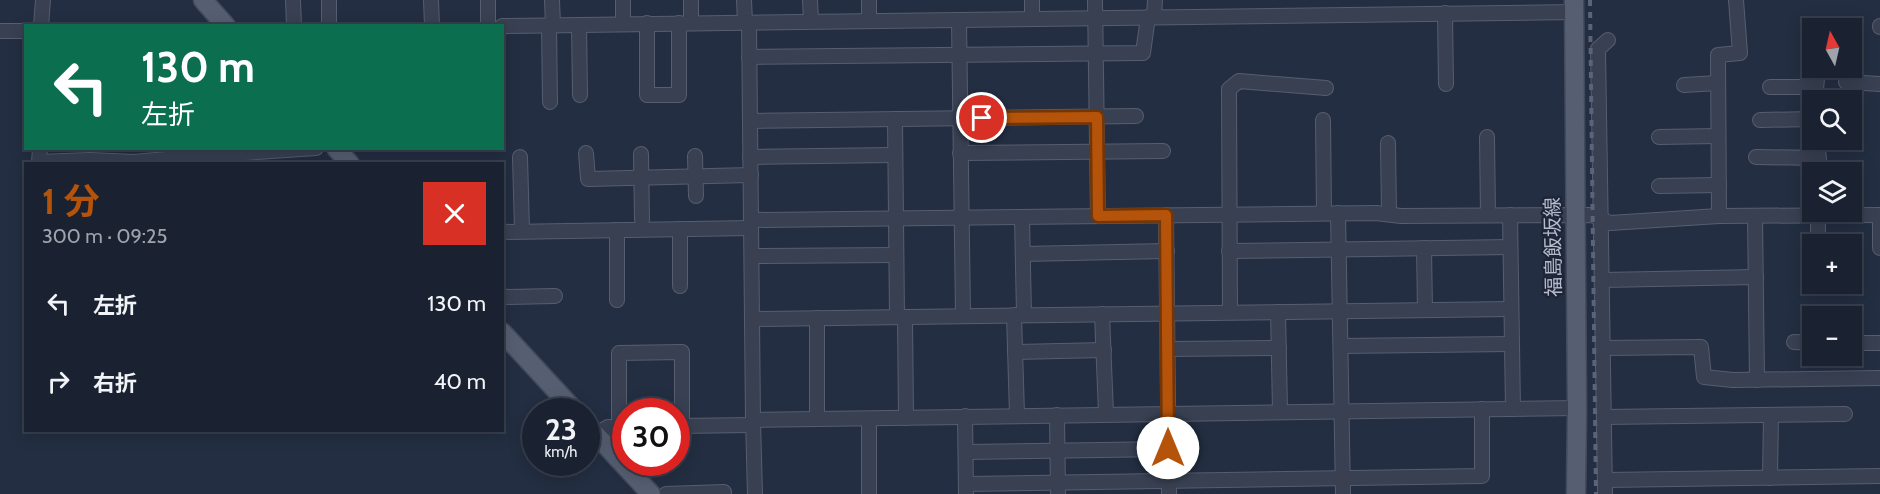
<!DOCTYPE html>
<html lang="ja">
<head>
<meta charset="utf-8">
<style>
  :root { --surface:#1a2232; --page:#232a3a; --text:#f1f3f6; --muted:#9fa4ac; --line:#383f4d; --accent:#b45309 }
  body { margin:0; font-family:Cabin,"Noto Sans JP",sans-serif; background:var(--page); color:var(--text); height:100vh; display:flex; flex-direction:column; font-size:22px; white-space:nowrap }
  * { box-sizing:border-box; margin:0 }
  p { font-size:20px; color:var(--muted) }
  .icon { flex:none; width:33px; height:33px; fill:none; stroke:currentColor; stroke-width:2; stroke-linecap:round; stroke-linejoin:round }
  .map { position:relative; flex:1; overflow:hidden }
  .sheet { position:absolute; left:24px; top:162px; width:480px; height:270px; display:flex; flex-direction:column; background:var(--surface); border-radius:0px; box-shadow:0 3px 15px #0003,0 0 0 2px var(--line) }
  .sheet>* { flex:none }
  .hud { position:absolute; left:24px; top:24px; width:480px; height:126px; border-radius:0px; box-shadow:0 3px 15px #0003,0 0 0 2px var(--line); background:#0b6e4f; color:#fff; overflow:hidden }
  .needle { width:39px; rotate:352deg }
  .fabs { position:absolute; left:1802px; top:18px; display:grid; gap:12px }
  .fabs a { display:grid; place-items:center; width:60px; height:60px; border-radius:0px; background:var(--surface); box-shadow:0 3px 15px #0003,0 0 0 2px var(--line); font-size:30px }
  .speed { position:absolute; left:522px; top:398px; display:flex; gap:12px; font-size:30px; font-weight:700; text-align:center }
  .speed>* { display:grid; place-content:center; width:78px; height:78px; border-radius:50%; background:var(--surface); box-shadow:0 3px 15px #0003,0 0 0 2px var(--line); line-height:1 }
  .speed small { font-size:15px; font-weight:400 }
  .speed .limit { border:9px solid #d22; background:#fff; color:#111 }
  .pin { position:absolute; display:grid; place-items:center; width:51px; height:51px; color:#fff; margin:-26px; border:3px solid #fff; border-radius:50%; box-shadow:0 2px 6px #0007 }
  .me { position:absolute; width:66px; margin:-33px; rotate:0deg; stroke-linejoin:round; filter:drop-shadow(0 0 4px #0008) }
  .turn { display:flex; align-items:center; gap:21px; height:126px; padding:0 18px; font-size:27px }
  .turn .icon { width:78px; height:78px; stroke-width:2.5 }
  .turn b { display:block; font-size:42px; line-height:51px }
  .round { display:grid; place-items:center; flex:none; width:63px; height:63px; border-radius:0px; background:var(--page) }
  .summary { display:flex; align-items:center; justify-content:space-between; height:102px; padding:0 18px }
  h1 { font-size:36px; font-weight:700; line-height:45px; color:var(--accent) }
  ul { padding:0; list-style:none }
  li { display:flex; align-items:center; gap:18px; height:78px; padding:0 18px }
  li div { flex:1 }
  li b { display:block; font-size:22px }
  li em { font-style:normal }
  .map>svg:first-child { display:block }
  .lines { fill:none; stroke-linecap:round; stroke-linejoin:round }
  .minor-casing { stroke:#565e6f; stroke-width:16 }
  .major-casing { stroke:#42495b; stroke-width:21 }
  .minor { stroke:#384052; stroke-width:14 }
  .major { stroke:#565f72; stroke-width:18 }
  .rail { stroke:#5a6379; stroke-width:4; stroke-dasharray:6 6; stroke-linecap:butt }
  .route-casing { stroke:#753606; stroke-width:15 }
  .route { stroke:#b45309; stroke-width:10 }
  .labels { text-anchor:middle; stroke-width:4.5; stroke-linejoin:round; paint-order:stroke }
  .street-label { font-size:20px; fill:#b5bbcc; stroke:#1d2537 }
</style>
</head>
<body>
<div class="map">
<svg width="1880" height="494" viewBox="0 0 1880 494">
  <rect width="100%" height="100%" fill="#232e42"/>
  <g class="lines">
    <defs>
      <g id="minor">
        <polyline points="293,0 294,26"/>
        <polyline points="329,0 329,26"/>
        <polyline points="431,0 432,26"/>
        <polyline points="488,0 488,26"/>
        <polyline points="552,0 553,25"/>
        <polyline points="623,0 623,24"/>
        <polyline points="691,0 691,23"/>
        <polyline points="744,0 745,22"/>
        <polyline points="810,0 811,21"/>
        <polyline points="1032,0 1032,18"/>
        <polyline points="1095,0 1098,216"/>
        <polyline points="1445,13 1446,84"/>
        <polyline points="1154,17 1155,0"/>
        <polyline points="959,20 963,316"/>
        <polyline points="869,21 869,0"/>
        <polyline points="749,22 753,420 755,494"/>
        <polyline points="647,23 647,95 679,95 679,23"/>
        <polyline points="549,25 550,102"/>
        <polyline points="579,25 580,95"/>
        <polyline points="41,26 43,0"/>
        <polyline points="502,26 1574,12"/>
        <polyline points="1880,27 1880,26"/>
        <polyline points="0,31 26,31"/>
        <polyline points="749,57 1143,53 1148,17"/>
        <polyline points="1846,82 1880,84"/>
        <polyline points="1684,85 1718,83"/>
        <polyline points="1770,87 1815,87"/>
        <polyline points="1815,100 1818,68"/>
        <polyline points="895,119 897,317"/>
        <polyline points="1323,120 1324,213"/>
        <polyline points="1760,120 1812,119"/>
        <polyline points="750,121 1136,116"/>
        <polyline points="1487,137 1488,215"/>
        <polyline points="1659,137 1718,136"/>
        <polyline points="1818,140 1819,172"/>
        <polyline points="1388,143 1389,214"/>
        <polyline points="40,148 39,162 90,160 134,162 200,156 316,148"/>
        <polyline points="586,153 588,179 751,175"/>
        <polyline points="960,153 1163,151"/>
        <polyline points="641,154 642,220"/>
        <polyline points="695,156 696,196"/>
        <polyline points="520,157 522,231"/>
        <polyline points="750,157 894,155"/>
        <polyline points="1756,157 1819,158"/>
        <polyline points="1659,186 1719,185"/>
        <polyline points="1818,212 1818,244"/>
        <polyline points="1338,213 1343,494"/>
        <polyline points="1166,215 1169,494"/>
        <polyline points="1510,215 1513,409"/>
        <polyline points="1880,215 1880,248"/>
        <polyline points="1719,216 1718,55 1740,53 1736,0"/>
        <polyline points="1755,216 1757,380"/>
        <polyline points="1022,217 1024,315"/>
        <polyline points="751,220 1376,213 1401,216 1592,215 1610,223 1719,216 1880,215"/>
        <polyline points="680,229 680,286"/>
        <polyline points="617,230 617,300"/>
        <polyline points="502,232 751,228"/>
        <polyline points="1424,248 1425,310"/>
        <polyline points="1229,251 1510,247"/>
        <polyline points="1023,254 1167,251"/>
        <polyline points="752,256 896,255"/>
        <polyline points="1603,280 1756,277"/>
        <polyline points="1818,284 1818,285"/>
        <polyline points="502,297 555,296"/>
        <polyline points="1230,312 1229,89 1239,81 1326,88"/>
        <polyline points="1278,312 1280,411"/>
        <polyline points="1102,314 1106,414"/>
        <polyline points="1014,315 1017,415"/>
        <polyline points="905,317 906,418"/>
        <polyline points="817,318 817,419"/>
        <polyline points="753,319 1510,309"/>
        <polyline points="1794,342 1812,343"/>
        <polyline points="1851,343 1880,343"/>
        <polyline points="1341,346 1511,344"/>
        <polyline points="1603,348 1701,347 1704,377 1733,380 1880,378"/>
        <polyline points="1168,349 1279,348"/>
        <polyline points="1015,352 1104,350"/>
        <polyline points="1057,415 1058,494"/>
        <polyline points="965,416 966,494"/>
        <polyline points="1604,417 1845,414"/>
        <polyline points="869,419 869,494"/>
        <polyline points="753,420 1577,408"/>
        <polyline points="676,426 753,425"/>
        <polyline points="619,427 619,353 682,352 682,426"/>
        <polyline points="596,434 608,427 626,427"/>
        <polyline points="966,452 1169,449"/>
        <polyline points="1770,478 1771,415"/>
        <polyline points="1605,480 1880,476"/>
        <polyline points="966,484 1482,476 1482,409"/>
        <polyline points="666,494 724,492"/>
        <polyline points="1605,494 1598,49 1608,40"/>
      </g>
      <g id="major">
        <polyline points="203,0 226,26"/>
        <polyline points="1574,0 1577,411 1576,494"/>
        <polyline points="336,148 350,164"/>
        <polyline points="502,332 575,411"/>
        <polyline points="586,424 651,494"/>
      </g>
    </defs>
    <use href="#minor" class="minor-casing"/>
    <use href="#major" class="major-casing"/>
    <use href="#minor" class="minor"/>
    <use href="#major" class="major"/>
    <polyline class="rail" points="1590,0 1596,494"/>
  </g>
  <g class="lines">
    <defs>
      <polyline id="route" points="982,118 1097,117 1098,216 1166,215 1168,448"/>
    </defs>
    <use href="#route" class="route-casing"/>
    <use href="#route" class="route"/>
  </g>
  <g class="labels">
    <g class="street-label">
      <text transform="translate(1553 247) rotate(-91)" y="7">福島飯坂線</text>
    </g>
  </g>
</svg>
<div class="fabs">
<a><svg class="needle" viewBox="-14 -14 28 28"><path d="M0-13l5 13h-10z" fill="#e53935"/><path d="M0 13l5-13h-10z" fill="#9fa4ac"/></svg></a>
<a><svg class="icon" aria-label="search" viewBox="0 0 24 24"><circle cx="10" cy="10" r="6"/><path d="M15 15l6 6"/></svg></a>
<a><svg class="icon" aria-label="layers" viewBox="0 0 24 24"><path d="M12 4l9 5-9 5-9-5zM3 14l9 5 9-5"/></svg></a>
<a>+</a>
<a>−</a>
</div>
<div class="speed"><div>23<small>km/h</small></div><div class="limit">30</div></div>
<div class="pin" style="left:982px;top:118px;background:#d93025"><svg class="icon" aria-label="arrive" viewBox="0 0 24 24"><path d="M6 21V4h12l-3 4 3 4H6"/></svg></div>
<svg class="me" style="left:1168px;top:448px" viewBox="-20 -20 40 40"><circle r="19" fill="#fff"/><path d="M0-13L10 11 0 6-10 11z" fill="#b45309"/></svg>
<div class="hud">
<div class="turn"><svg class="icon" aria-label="left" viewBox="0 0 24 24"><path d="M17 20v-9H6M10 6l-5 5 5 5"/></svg><div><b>130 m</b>左折</div></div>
</div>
<section class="sheet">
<div class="summary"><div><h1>1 分</h1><p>300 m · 09:25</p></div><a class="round" style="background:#d93025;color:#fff"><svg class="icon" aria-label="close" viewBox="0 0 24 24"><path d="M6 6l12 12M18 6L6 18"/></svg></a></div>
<ul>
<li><svg class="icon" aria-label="left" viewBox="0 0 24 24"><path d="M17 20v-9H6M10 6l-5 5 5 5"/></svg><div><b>左折</b></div><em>130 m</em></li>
<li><svg class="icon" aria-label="right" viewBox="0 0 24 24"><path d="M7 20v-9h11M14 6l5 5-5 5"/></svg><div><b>右折</b></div><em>40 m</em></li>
</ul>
</section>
</div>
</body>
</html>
